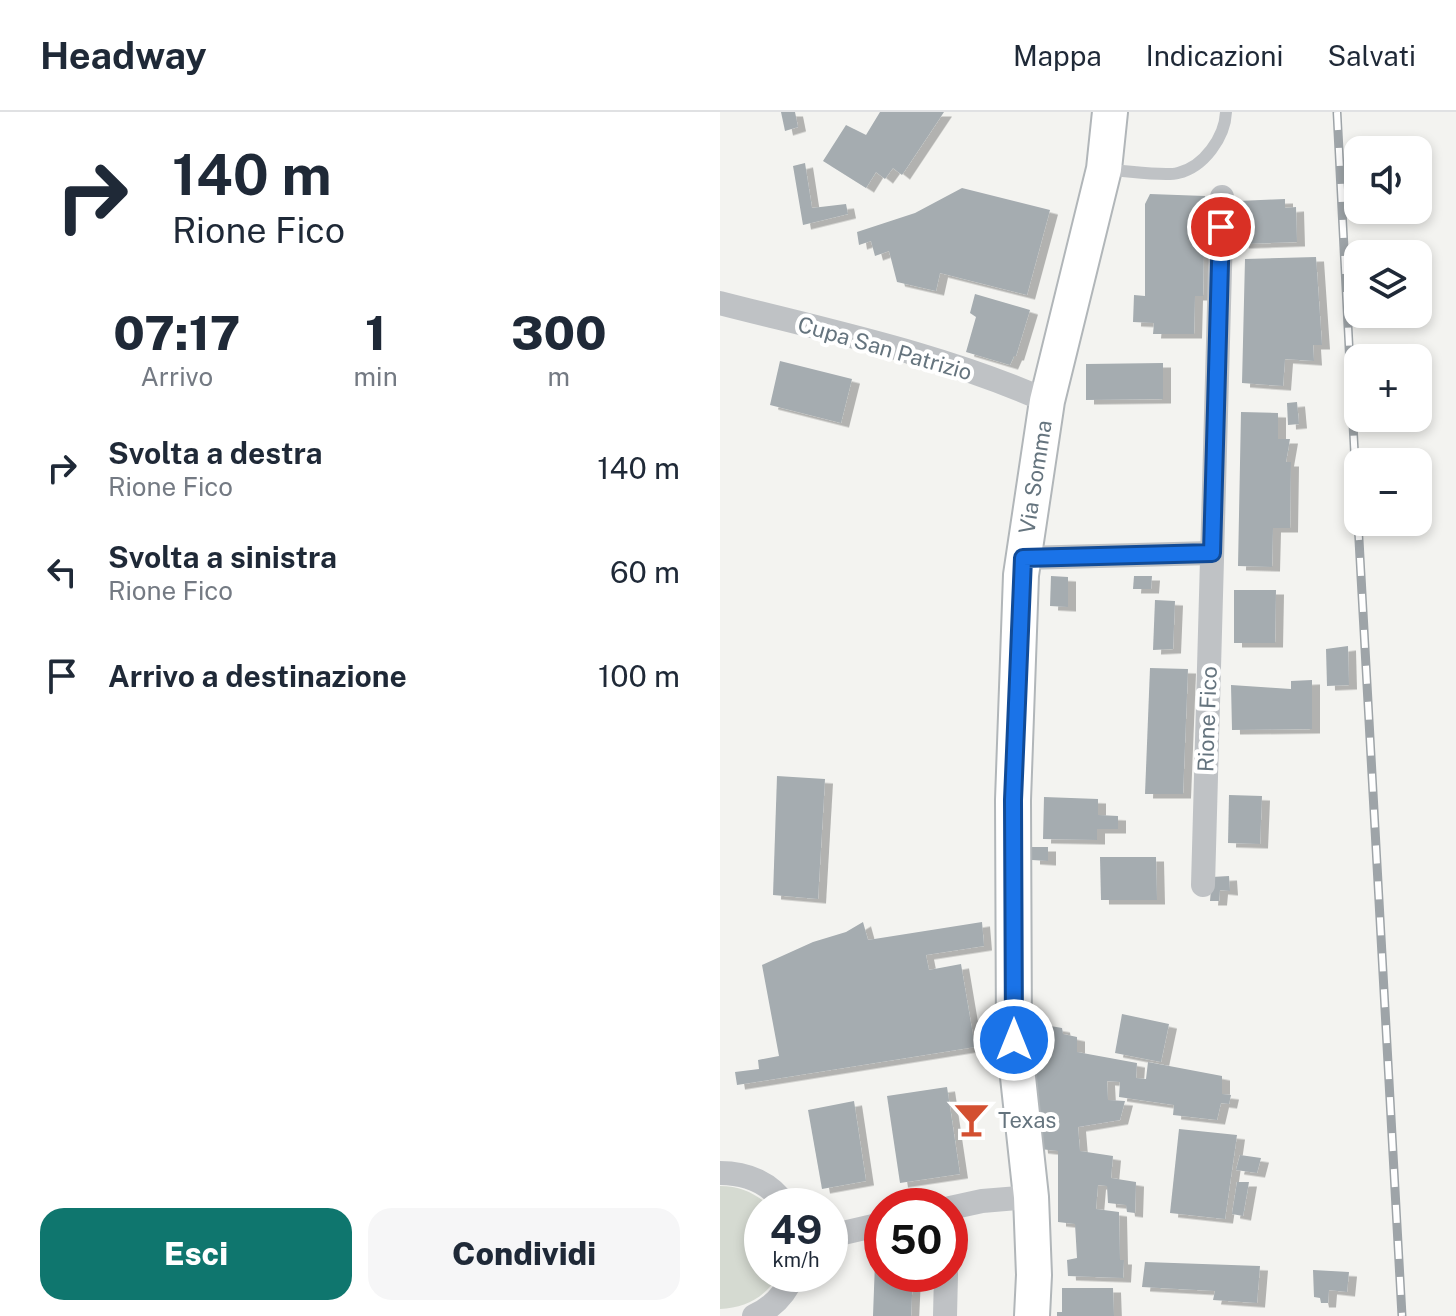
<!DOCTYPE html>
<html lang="it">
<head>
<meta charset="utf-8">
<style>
  :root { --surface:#fff; --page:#f6f6f7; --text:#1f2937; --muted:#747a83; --line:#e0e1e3; --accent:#0f766e }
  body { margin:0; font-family:"Public Sans",sans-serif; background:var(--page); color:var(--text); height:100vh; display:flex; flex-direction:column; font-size:30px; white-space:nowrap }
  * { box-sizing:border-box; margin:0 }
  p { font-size:26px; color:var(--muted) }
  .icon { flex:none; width:44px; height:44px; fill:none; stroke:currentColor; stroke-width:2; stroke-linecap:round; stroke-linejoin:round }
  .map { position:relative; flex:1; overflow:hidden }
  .side { display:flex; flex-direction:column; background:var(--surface); width:720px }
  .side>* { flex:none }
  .banner { background:#fff; color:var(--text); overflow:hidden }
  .controls { position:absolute; left:624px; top:24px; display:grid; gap:16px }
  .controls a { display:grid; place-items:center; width:88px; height:88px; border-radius:16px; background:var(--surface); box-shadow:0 4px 12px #0003; font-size:40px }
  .speed { position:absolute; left:24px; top:1076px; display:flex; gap:16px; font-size:40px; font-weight:700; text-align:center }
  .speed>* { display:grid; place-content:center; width:104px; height:104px; border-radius:50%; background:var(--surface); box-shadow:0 4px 12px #0003; line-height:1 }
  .speed small { font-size:20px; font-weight:400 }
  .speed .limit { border:12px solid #d22; background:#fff; color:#111 }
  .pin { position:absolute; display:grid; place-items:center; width:68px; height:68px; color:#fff; margin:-34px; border:4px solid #fff; border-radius:50%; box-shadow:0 2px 8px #0007 }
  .me { position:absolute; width:88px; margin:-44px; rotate:0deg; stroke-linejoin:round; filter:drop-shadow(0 0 6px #0008) }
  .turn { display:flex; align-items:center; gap:28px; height:168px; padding:0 40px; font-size:36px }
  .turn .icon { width:104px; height:104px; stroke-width:2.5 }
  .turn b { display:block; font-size:56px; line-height:68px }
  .eta { display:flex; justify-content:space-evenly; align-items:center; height:136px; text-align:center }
  .eta b { font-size:48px; font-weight:800; line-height:56px }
  .action { display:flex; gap:16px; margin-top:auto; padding:16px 40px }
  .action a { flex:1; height:92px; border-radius:24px; background:var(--accent); color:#fff; font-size:32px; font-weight:800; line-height:92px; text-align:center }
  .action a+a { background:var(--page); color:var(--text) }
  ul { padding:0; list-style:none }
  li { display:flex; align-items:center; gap:24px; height:104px; padding:0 40px }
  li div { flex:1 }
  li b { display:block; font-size:30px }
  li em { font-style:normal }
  header { display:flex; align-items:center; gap:48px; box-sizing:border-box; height:112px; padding:0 40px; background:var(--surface); border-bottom:2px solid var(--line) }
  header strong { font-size:38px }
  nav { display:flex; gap:44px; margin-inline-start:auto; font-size:28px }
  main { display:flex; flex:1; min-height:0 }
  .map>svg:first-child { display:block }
  .green { fill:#d5dad1 }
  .building { fill:#a5acb0; filter:url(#shadow) }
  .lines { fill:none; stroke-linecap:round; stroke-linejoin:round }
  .secondary-casing { stroke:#b1b6b9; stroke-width:38 }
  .lane { stroke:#bfc2c5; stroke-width:12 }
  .street { stroke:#bfc2c5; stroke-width:24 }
  .secondary { stroke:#fff; stroke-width:34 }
  .rail-casing { stroke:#9ea4a8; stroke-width:9 }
  .rail { stroke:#fff; stroke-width:6; stroke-dasharray:18; stroke-linecap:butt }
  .route-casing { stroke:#114b97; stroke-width:20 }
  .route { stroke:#1a73e8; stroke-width:14 }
  .labels { text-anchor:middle; stroke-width:8; stroke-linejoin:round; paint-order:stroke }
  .street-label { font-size:22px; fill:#65747e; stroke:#fff }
  .poi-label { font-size:22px; fill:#65747e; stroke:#fff; text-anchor:start }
</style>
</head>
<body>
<header>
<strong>Headway</strong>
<nav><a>Mappa</a><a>Indicazioni</a><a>Salvati</a></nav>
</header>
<main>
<section class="side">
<div class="banner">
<div class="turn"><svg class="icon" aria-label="right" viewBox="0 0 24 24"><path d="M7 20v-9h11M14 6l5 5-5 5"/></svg><div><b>140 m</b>Rione Fico</div></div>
</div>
<div class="eta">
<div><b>07:17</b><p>Arrivo</p></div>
<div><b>1</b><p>min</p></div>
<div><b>300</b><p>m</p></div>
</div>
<ul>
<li><svg class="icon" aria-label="right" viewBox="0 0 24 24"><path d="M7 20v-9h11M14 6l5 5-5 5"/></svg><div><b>Svolta a destra</b><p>Rione Fico</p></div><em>140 m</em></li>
<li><svg class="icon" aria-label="left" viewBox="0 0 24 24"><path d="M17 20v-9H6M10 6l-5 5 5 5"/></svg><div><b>Svolta a sinistra</b><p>Rione Fico</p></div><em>60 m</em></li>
<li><svg class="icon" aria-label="arrive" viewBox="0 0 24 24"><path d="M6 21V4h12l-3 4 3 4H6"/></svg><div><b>Arrivo a destinazione</b></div><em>100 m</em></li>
</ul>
<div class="action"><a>Esci</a><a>Condividi</a></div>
</section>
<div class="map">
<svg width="736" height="1204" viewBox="0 0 736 1204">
  <defs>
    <filter id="shadow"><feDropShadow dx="8" dy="4.5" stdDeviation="0" flood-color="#0004"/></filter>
  </defs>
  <rect width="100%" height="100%" fill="#f3f3f0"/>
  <path class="green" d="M0 1074C21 1074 34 1081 50 1094H42V1162H59C46 1185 26 1196 0 1197Z"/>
  <g class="building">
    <polygon points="61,0 75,0 78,15 65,19"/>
    <polygon points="160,0 224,0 182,63 173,56 165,67 156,60 146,76 103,49 126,13 146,23"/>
    <polygon points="85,51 92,96 126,92 128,102 83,113 73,54"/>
    <polygon points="242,76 330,98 307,183 220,161 216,179 177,170 169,139 155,144 151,129 139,133 137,120 195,101"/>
    <polygon points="430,82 485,84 483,184 475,184 474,222 433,222 434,211 413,210 414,183 425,184 425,92"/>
    <polygon points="565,87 565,96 576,95 577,130 521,132 518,89"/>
    <polygon points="596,145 602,233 593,233 594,249 565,247 563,274 522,271 525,147"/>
    <polygon points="255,182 310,198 296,244 294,244 290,253 246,240 256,205 250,201"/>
    <polygon points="60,249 132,267 121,311 50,293"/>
    <polygon points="443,251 443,287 366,288 366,252"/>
    <polygon points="577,290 579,312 568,313 567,291"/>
    <polygon points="521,300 558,301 558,327 570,327 566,350 571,350 570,416 553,416 552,455 518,454"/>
    <polygon points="331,464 348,465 348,495 330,494"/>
    <polygon points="414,464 432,464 431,477 413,477"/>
    <polygon points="514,478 556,478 555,531 514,531"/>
    <polygon points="435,488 455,489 453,537 433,538"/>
    <polygon points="628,534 629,573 607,574 606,537"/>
    <polygon points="430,556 468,557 463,682 425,682"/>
    <polygon points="592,568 592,617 512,618 511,573 571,577 571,569"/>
    <polygon points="57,664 105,667 98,787 53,783"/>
    <polygon points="509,683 542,684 540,732 508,731"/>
    <polygon points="324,685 378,687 378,703 398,704 398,717 377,717 377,728 323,727"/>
    <polygon points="312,735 328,735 328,749 312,748"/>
    <polygon points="380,745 436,745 437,788 381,788"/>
    <polygon points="509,764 510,779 500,778 499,789 490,789 492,765"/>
    <polygon points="143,810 148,828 262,810 264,834 206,843 209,858 241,852 255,935 17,973 15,960 39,957 38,948 59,944 42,853 93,830 126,820"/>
    <polygon points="402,902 449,912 441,950 395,941"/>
    <polygon points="313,911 342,916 343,922 357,925 357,940 417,951 416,966 426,967 428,950 502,964 502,982 511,983 509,992 501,991 497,1008 453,1003 454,993 399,985 400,970 387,969 388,988 405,989 400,1008 358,1015 360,1039 393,1044 391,1066 416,1070 415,1101 407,1100 406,1093 388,1091 387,1074 378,1073 376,1097 399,1100 400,1148 404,1148 403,1166 348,1164 347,1148 357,1146 355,1112 338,1110 338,1039 320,1037 314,972"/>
    <polygon points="227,975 240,1062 180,1071 167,984"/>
    <polygon points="134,989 146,1069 102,1077 88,998"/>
    <polygon points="459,1017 517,1023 505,1107 450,1101"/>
    <polygon points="520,1043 541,1046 537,1061 516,1058"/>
    <polygon points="517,1070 529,1070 523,1104 512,1102"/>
    <polygon points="155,1150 162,1150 162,1162 193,1162 191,1204 153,1204"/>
    <polygon points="425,1150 540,1154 537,1191 493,1188 495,1179 422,1175"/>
    <polygon points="593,1158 629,1160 627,1180 609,1178 608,1191 601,1191 600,1186 594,1185"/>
    <polygon points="342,1176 393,1176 394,1204 337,1204 337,1200 342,1200"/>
  </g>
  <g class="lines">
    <defs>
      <polyline id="secondary" points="312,1204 314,1163 311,1085 294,928 293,688 301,463 327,289 384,57 390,0"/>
    </defs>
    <use href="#secondary" class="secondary-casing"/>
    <path class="lane" d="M387 58C403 58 444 65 458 61 484 55 505 25 506 0"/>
    <g class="street">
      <path d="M0 191C109 219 224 243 327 289"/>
      <polyline points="303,446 492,441"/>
      <polyline points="483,773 502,85"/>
      <path d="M0 1061C27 1061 51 1071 66 1094"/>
      <polyline points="230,1096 262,1089 311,1085"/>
      <polyline points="110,1124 162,1112"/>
      <path d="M34 1204C52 1196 66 1181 74 1162"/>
      <polyline points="225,1204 226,1162"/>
    </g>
    <use href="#secondary" class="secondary"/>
    <defs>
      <g id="rail">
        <polyline points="617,0 638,409"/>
        <polyline points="638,410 682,1204"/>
      </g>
    </defs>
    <use href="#rail" class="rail-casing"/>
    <use href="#rail" class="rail"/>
  </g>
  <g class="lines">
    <defs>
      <polyline id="route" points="294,928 293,688 303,446 492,441 501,115"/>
    </defs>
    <use href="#route" class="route-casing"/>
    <use href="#route" class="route"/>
  </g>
  <defs>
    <symbol id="bar-bare" viewBox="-9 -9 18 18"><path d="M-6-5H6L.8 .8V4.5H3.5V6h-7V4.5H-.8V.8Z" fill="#d34f30" stroke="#fff" stroke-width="2.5" paint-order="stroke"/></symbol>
  </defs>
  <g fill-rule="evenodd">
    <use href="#bar-bare" x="226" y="982" width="51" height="51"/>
  </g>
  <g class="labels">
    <g class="street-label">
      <text transform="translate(165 236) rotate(16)" y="8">Cupa San Patrizio</text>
      <text transform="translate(315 365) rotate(-81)" y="8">Via Somma</text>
      <text transform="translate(487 607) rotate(-88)" y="8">Rione Fico</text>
    </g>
    <g class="poi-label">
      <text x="278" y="1016">Texas</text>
    </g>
  </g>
</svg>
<div class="controls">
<a><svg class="icon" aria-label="sound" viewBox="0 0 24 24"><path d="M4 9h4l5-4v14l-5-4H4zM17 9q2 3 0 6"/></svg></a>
<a><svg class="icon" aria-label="layers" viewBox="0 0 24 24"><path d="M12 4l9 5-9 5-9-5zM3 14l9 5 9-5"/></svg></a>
<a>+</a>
<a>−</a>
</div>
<div class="speed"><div>49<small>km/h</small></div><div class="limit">50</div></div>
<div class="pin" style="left:501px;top:115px;background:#d93025"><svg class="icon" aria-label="arrive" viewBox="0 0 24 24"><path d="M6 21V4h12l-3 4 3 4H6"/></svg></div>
<svg class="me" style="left:294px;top:928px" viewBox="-20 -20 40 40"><circle r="17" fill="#1a73e8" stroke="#fff" stroke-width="3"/><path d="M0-11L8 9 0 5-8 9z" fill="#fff"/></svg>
</div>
</main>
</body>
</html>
